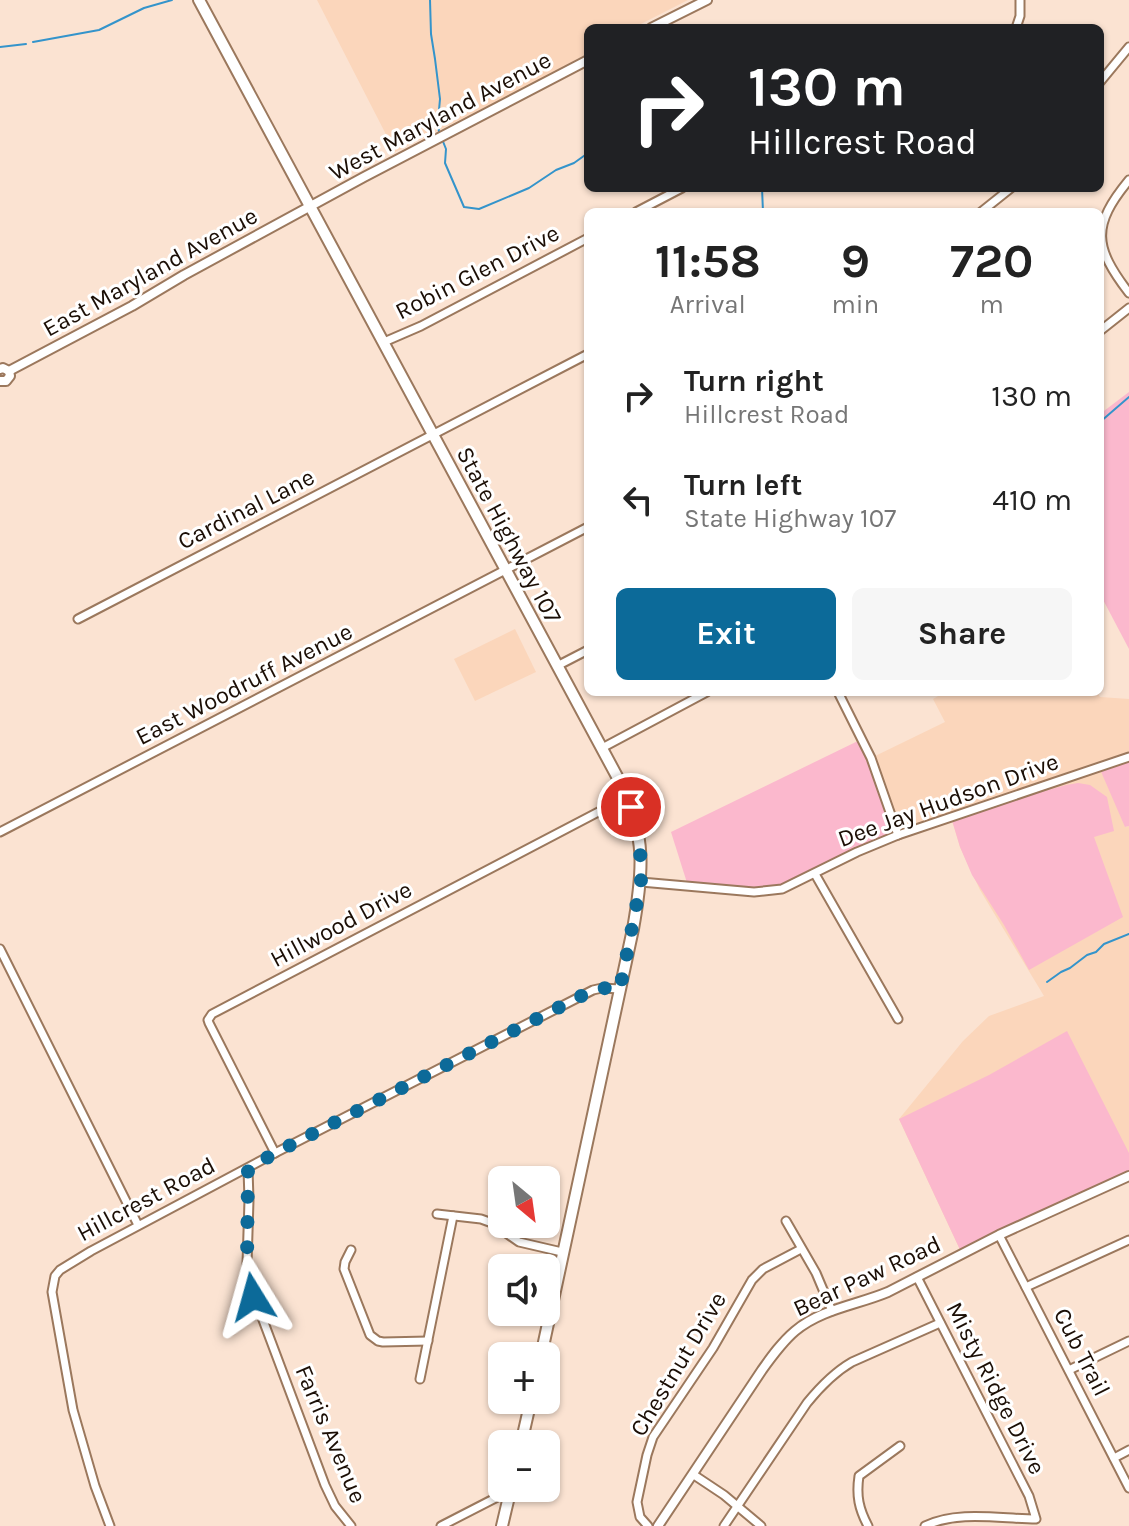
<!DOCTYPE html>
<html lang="en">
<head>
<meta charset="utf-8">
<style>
  :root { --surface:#fff; --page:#f6f6f6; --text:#222; --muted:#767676; --accent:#0c6a99 }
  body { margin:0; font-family:Karla,sans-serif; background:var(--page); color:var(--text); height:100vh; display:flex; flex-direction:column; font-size:30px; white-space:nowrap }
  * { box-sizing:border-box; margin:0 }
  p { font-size:26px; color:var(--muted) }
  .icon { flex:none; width:44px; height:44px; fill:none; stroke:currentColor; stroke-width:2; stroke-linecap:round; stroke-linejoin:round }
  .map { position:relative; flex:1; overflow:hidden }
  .details { position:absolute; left:584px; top:208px; width:520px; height:488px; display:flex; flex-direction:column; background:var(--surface); border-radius:12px; box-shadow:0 2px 6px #0004 }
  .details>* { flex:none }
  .guide { position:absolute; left:584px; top:24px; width:520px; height:168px; border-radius:12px; box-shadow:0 2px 6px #0004; background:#202124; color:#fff; overflow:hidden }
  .needle { width:52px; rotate:151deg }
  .controls { position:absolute; left:488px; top:1166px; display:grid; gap:16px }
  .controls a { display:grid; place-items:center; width:72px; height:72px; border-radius:12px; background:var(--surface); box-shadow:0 2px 6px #0004; font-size:40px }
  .pin { position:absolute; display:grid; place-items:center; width:68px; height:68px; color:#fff; margin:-34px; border:4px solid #fff; border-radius:50%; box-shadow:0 2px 8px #0007 }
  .me { position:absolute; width:88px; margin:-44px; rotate:352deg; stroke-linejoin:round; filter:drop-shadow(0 0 6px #0008) }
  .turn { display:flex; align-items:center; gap:28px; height:168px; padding:0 32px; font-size:36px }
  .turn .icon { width:104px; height:104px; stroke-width:2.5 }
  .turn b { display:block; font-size:56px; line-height:68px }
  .eta { display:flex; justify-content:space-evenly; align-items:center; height:136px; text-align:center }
  .eta b { font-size:48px; font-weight:700; line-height:56px }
  .cta { display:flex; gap:16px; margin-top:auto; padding:16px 32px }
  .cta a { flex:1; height:92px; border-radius:12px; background:var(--accent); color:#fff; font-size:32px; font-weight:700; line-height:92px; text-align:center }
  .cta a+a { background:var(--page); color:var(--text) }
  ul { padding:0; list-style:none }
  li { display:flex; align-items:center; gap:24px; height:104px; padding:0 32px }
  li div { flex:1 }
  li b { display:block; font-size:30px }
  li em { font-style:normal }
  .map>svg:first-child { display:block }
  .built { fill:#fbd6bb }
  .green { fill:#fbb8cd }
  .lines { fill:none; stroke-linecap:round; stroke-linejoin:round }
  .stream { stroke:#3494cb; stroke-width:2 }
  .minor-casing { stroke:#9b785d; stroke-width:11 }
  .tertiary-casing { stroke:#9b785d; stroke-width:12 }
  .primary-casing { stroke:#9b785d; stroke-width:14 }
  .minor { stroke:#fff; stroke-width:7 }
  .tertiary { stroke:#fff; stroke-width:8 }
  .primary { stroke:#fff; stroke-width:10 }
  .route { stroke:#0c6a99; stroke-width:14; stroke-dasharray:0 25.2 }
  .labels { text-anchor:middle; stroke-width:6; stroke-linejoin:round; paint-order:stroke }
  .street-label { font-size:24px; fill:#1b0e05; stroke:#fff }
</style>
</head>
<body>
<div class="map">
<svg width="1129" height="1526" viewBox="0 0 1129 1526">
  <rect width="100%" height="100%" fill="#fbe3d2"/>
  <g class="built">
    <polygon points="317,0 688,0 633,28 588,28 588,53 518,91 395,152"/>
    <polygon points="515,629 536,672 475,701 454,659"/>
    <polygon points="945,692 1097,692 1100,697 1129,699 1129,757 1125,827 1129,826 1129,1176 962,1254 899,1119 963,1041 989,1016 1044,996 980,890 960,847 951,817 898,835 871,758 945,722 933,699"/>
  </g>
  <g class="green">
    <polygon points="1129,392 1129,649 1100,594 1100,414"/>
    <polygon points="862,739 898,835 773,891 688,886 671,832"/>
    <polygon points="1129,757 1129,826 1125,827 1099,767"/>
    <polygon points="1078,783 1090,785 1107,797 1114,831 1094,837 1123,917 1029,970 1004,925 972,875 960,847 951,817 1066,785"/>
    <polygon points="1067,1031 1129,1153 1129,1176 962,1254 899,1119 989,1075"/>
  </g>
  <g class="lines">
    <g class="stream">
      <polyline points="430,0 431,34 435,59 440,99 438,121 439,133"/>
      <polyline points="33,42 99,30 144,8 172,0"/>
      <polyline points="0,47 26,44"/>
      <polyline points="442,139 446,149 445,163 464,207 479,209 529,188 556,170 574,163 588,153"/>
      <polyline points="762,188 763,212"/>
      <polyline points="1100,422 1129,397"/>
      <polyline points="1047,982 1061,972 1070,968 1087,955 1096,952 1104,944 1129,934"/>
    </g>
    <defs>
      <g id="minor">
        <polyline points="1016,28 1020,16 1020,0"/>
        <polyline points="1100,82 1129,47"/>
        <path d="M1129 180C1091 226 1094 247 1129 293"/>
        <polyline points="636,212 682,188"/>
        <polyline points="981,212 1011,188"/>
        <polyline points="1100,331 1129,308"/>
        <polyline points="384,342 421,326 588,238"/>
        <polyline points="78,619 588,354"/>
        <polyline points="557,666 588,650"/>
        <polyline points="838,692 871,758 898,835"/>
        <polyline points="602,748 707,692"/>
        <polyline points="0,832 588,527"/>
        <polyline points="815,874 898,1019"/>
        <polyline points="641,882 754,892 782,889 857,852 898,835 1129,757"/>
        <polyline points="0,949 138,1225"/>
        <polyline points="275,1153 209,1023 208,1020 212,1014 627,797"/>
        <polyline points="248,1169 249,1200 247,1264 251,1288 325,1485 335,1506 351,1526"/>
        <polyline points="437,1214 481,1219 492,1223 519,1242 562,1252"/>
        <polyline points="786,1221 816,1273 832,1311"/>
        <polyline points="999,1235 1129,1488"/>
        <polyline points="351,1250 345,1262 344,1269 370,1335 378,1341 383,1342 428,1341"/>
        <path d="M917 1277 1029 1496 1036 1519C1001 1519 958 1510 925 1526"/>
        <polyline points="1026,1287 1129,1240"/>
        <polyline points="1069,1370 1129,1341"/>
        <polyline points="420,1379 453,1216"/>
        <polyline points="1114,1458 1129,1450"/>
        <polyline points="694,1475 724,1495 761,1526"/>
        <polyline points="110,1526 95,1486 73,1410 52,1292 55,1276 60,1270 91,1251 275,1153 593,990 602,988 620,989"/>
        <polyline points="441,1526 511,1490"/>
        <polyline points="648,1526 640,1517 637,1502 647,1455 653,1437 713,1348 752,1280 763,1269 801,1249"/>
        <path d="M724 1526 807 1403C820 1387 833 1373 852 1362L940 1323"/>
        <path d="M868 1526C859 1509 856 1496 859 1476L900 1446"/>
      </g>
      <g id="tertiary">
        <polyline points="651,28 707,0"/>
        <polyline points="0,369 3,368 9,371 132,306 184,275 364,177 588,60"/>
        <polyline points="0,381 6,381 10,376 9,371"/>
        <path d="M658 1526 762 1370C772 1356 782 1342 795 1331 821 1309 857 1305 888 1292L999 1235 1129 1176"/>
      </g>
      <g id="primary">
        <path d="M199 0 620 782C647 836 643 873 633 929L541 1356"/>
        <polyline points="521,1444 531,1400"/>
        <polyline points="502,1526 511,1488"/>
      </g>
    </defs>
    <use href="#minor" class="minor-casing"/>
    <use href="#tertiary" class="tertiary-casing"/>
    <use href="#primary" class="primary-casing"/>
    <use href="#minor" class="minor"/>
    <use href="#tertiary" class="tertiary"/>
    <use href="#primary" class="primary"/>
  </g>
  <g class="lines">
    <polyline class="route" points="253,1297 247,1264 248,1169 275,1153 593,990 602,988 620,989 641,882 640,845 631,807"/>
  </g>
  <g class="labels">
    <g class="street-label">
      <text transform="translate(440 116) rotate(-28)" y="8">West Maryland Avenue</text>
      <text transform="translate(150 272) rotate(-29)" y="8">East Maryland Avenue</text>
      <text transform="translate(477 272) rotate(-27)" y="8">Robin Glen Drive</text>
      <text transform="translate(246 509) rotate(-27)" y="8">Cardinal Lane</text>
      <text transform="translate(509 535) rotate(62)" y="8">State Highway 107</text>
      <text transform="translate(244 684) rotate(-27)" y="8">East Woodruff Avenue</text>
      <text transform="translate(948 800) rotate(-20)" y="8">Dee Jay Hudson Drive</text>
      <text transform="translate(341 924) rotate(-28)" y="8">Hillwood Drive</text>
      <text transform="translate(146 1199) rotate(-28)" y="8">Hillcrest Road</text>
      <text transform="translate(867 1276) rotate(-25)" y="8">Bear Paw Road</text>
      <text transform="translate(1082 1352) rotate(63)" y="8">Cub Trail</text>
      <text transform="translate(678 1364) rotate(-59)" y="8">Chestnut Drive</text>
      <text transform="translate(996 1388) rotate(63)" y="8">Misty Ridge Drive</text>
      <text transform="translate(331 1434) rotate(67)" y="8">Farris Avenue</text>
    </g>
  </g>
</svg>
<div class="controls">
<a><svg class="needle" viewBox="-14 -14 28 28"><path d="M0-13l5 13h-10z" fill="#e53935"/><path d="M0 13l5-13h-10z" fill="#767676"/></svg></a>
<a><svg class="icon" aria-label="sound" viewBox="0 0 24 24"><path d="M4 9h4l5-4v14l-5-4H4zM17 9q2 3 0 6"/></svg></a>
<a>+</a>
<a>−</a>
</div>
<div class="pin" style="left:631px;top:807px;background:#d93025"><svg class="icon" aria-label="arrive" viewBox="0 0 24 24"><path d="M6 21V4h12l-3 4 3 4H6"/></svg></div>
<svg class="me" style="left:253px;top:1297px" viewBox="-20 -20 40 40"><path d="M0-17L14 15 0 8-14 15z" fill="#0c6a99" stroke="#fff" stroke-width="4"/></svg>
<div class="guide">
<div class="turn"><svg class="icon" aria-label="right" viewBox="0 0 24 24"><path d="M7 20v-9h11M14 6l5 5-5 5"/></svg><div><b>130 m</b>Hillcrest Road</div></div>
</div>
<section class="details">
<div class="eta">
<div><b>11:58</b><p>Arrival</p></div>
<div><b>9</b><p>min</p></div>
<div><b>720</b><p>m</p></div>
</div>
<ul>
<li><svg class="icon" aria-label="right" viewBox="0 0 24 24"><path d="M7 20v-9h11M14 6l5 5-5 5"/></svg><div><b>Turn right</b><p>Hillcrest Road</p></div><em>130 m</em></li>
<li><svg class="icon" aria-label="left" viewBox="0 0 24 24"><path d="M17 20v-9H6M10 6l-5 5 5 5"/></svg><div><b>Turn left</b><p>State Highway 107</p></div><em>410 m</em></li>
</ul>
<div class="cta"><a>Exit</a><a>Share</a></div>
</section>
</div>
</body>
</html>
